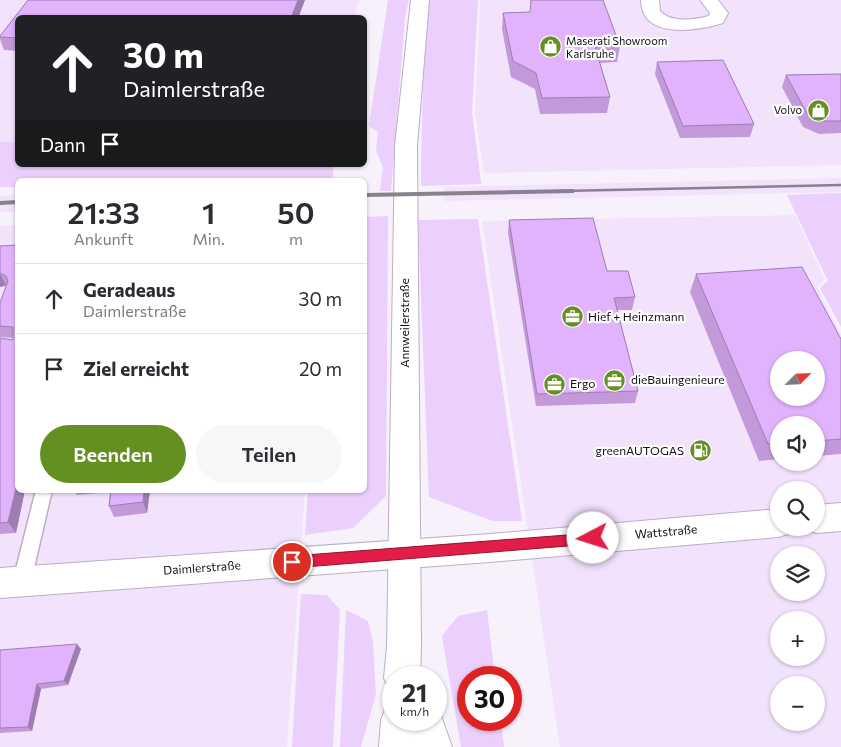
<!DOCTYPE html>
<html lang="de">
<head>
<meta charset="utf-8">
<style>
  :root { --surface:#fff; --page:#f7f7f7; --text:#2b2b33; --muted:#7c7c81; --line:#e1e1e2; --accent:#648f21 }
  body { margin:0; font-family:Commissioner,sans-serif; background:var(--page); color:var(--text); height:100vh; display:flex; flex-direction:column; font-size:19px; white-space:nowrap }
  * { box-sizing:border-box; margin:0 }
  p { font-size:16px; color:var(--muted) }
  .icon { flex:none; width:28px; height:28px; fill:none; stroke:currentColor; stroke-width:2; stroke-linecap:round; stroke-linejoin:round }
  .map { position:relative; flex:1; overflow:hidden }
  .details { position:absolute; left:15px; top:178px; width:352px; height:315px; display:flex; flex-direction:column; background:var(--surface); border-radius:8px; box-shadow:0 1px 4px #0004 }
  .details>* { flex:none }
  .banner { position:absolute; left:15px; top:15px; width:352px; height:152px; border-radius:8px; box-shadow:0 1px 4px #0004; background:#202124; color:#fff; overflow:hidden }
  .needle { width:32px; rotate:66deg }
  .controls { position:absolute; left:770px; top:351px; display:grid; gap:10px }
  .controls a { display:grid; place-items:center; width:55px; height:55px; border-radius:50%; background:var(--surface); box-shadow:0 1px 4px #0004; font-size:25px }
  .speed { position:absolute; left:382px; top:666px; display:flex; gap:10px; font-size:25px; font-weight:700; text-align:center }
  .speed>* { display:grid; place-content:center; width:65px; height:65px; border-radius:50%; background:var(--surface); box-shadow:0 1px 4px #0004; line-height:1 }
  .speed small { font-size:12px; font-weight:400 }
  .speed .limit { border:8px solid #d22; background:#fff; color:#111 }
  .pin { position:absolute; display:grid; place-items:center; width:42px; height:42px; color:#fff; margin:-21px; border:2px solid #fff; border-radius:50%; box-shadow:0 1px 5px #0007 }
  .me { position:absolute; width:55px; margin:-28px; rotate:265deg; stroke-linejoin:round; filter:drop-shadow(0 0 4px #0008) }
  .turn { display:flex; align-items:center; gap:18px; height:105px; padding:0 25px; font-size:22px }
  .turn .icon { width:65px; height:65px; stroke-width:2.5 }
  .turn b { display:block; font-size:35px; line-height:42px }
  .then { display:flex; align-items:center; height:48px; padding:0 25px; background:#0003; gap:10px; font-size:19px }
  .eta { display:flex; justify-content:space-evenly; align-items:center; height:85px; text-align:center }
  .eta b { font-size:30px; font-weight:600; line-height:35px }
  .cta { display:flex; gap:10px; margin-top:auto; padding:10px 25px }
  .cta a { flex:1; height:58px; border-radius:30px; background:var(--accent); color:#fff; font-size:20px; font-weight:600; line-height:58px; text-align:center }
  .cta a+a { background:var(--page); color:var(--text) }
  ul { padding:0; list-style:none }
  li { display:flex; align-items:center; gap:15px; height:70px; padding:0 25px; border-top:1px solid var(--line) }
  li div { flex:1 }
  li b { display:block; font-size:19px }
  li em { font-style:normal }
  .map>svg:first-child { display:block }
  .built { fill:#f2e2fc; fill-rule:evenodd }
  .green { fill:#ebcffc }
  .lines { fill:none; stroke-linecap:round; stroke-linejoin:round }
  .service-casing { stroke:#bcadc6; stroke-width:3 }
  .minor-casing { stroke:#bcadc6; stroke-width:2 }
  .tertiary-casing { stroke:#bcadc6; stroke-width:2 }
  .service { fill:#fff; fill-rule:evenodd }
  .minor { fill:#fff; fill-rule:evenodd }
  .tertiary { fill:#fff; fill-rule:evenodd }
  .rail-far1 { stroke:#88828c; stroke-width:2.5 }
  .rail { stroke:#88828c; stroke-width:4 }
  .wall { fill:#c29ada }
  .shaded-wall { fill:#9e7db1 }
  .building { fill:#e1b3fd; stroke:#9e7db1; fill-rule:evenodd }
  .route { fill:#e11d48; stroke:#92132f }
  .labels { text-anchor:middle; stroke-width:4.5; stroke-linejoin:round; paint-order:stroke }
  .far-poi-label { font-size:11px; fill:#130d16; stroke:#fff; text-anchor:start }
  .poi-label { font-size:12px; fill:#130d16; stroke:#fff; text-anchor:start }
  .street-label { font-size:12px; fill:#130d16; stroke:#fff }
</style>
</head>
<body>
<div class="map">
<svg width="841" height="747" viewBox="0 0 841 747">
  <rect width="100%" height="100%" fill="#f7f1fc"/>
  <g class="built">
    <polygon points="0,0 360,0 354,17 18,18 17,142 0,142"/>
    <polygon points="480,0 841,0 841,165 484,173 475,112"/>
    <polygon points="841,178 841,192 444,201 444,187"/>
    <polygon points="17,195 17,212 0,212 0,196"/>
    <path d="M795 215 825 280 817 287 841 334V747H560L482 221ZM779 360H816V398H779ZM779 425H816V462H779ZM779 490H816V528H779ZM779 555H816V592H779ZM779 620H816V658H779ZM779 685H816V722H779Z"/>
    <polygon points="17,225 18,490 305,490 287,747 0,747 0,226"/>
  </g>
  <g class="green">
    <polygon points="388,0 409,0 405,17 391,191 380,191 383,167 376,151 378,132 369,126"/>
    <path d="M429 0H478L472 112 481 184 421 186C422 124 422 62 429 0Z"/>
    <polygon points="0,142 17,142 18,165 334,165 332,180 18,180 17,187 0,187"/>
    <polygon points="841,193 841,327 820,288 828,281 787,195"/>
    <polygon points="388,216 386,496 353,528 305,535 308,490 365,490 365,217"/>
    <polygon points="478,219 522,521 493,521 429,497 418,220"/>
    <polygon points="301,594 327,595 340,610 333,747 292,747"/>
    <polygon points="346,610 368,621 373,642 376,694 361,747 340,747"/>
    <polygon points="487,610 495,677 469,678 469,720 501,720 504,747 461,747 442,636 458,616"/>
  </g>
  <g class="lines">
    <defs>
      <polygon id="service" points="36,490 52,490 31,581 28,587 22,589 16,587 13,581"/>
      <g id="minor">
        <path d="M641 0H659L660 11C671 23 694 20 709 16L710 13 700 0H718L728 13 723 23C698 31 641 40 641 0Z"/>
        <polygon points="841,503 841,531 816,533 805,529 816,528 816,505"/>
        <polygon points="779,509 779,528 793,528 790,533 779,537 490,562 0,598 0,568 490,534"/>
      </g>
      <g id="tertiary">
        <polygon points="411,0 429,0 417,146 421,647 420,678 394,678 394,692 389,690 384,678 387,647 395,146"/>
        <polygon points="394,704 394,720 436,720 436,706 438,707 452,747 379,747 381,720 386,707"/>
      </g>
    </defs>
    <use href="#service" class="service-casing"/>
    <use href="#minor" class="minor-casing"/>
    <use href="#tertiary" class="tertiary-casing"/>
    <use href="#service" class="service"/>
    <use href="#minor" class="minor"/>
    <use href="#tertiary" class="tertiary"/>
    <polyline class="rail-far1" points="514,192 841,185"/>
    <g class="rail">
      <polyline points="365,195 573,191"/>
      <polyline points="0,203 18,202"/>
    </g>
  </g>
  <g class="wall">
    <polygon points="28,0 305,0 298,18 18,18 18,51 4,50 0,39 0,36"/>
    <polygon points="503,13 620,46 617,62 600,63 610,97 607,113 540,114 535,89 511,77 502,29"/>
    <polygon points="657,62 754,124 750,137 680,138 655,74"/>
    <polygon points="841,74 841,133 819,134 803,127 782,87 786,75"/>
    <polygon points="509,220 607,271 635,297 632,310 617,310 638,391 635,403 536,406 508,233"/>
    <polygon points="18,245 18,490 25,490 16,533 0,534 0,338 13,340 13,338 0,337 0,303 6,286 0,287 0,246"/>
    <polygon points="696,274 841,339 841,454 816,456 816,425 779,425 779,459 759,461 690,292"/>
    <polygon points="74,490 150,490 147,513 114,517 109,506 110,492 77,495"/>
    <polygon points="81,649 68,685 41,689 32,731 0,733 0,650"/>
  </g>
  <g class="shaded-wall">
    <polygon points="298,0 305,0 298,18 291,18"/>
    <polygon points="0,274 6,285 0,287"/>
    <polygon points="18,480 18,490 25,490 16,533 8,522"/>
    <polygon points="144,490 150,490 147,513 143,502"/>
    <polygon points="77,644 81,649 68,685 64,681"/>
    <polygon points="37,684 41,689 32,731 28,727"/>
  </g>
  <g class="building">
    <polygon points="28,0 298,0 291,18 18,18 18,38 0,37 0,36"/>
    <polygon points="531,0 603,0 620,46 595,47 610,97 542,98 536,73 513,61 503,13 530,12"/>
    <polygon points="723,60 754,124 683,126 657,62"/>
    <polygon points="841,74 841,121 824,121 808,115 786,75"/>
    <polygon points="593,218 607,271 628,271 635,297 614,298 638,391 537,394 509,220"/>
    <polygon points="18,245 18,480 8,522 0,523 0,338 13,340 13,327 0,326 0,303 8,281 6,276 0,273 0,246"/>
    <path d="M802 267 841 339V439L816 441V425H779V444H768L696 274ZM779 360H816V398H779Z"/>
    <polygon points="111,490 144,490 143,502 109,506"/>
    <polygon points="77,644 64,681 37,684 28,727 0,728 0,650"/>
  </g>
  <polygon class="route" points="593,533 598,534 600,538 598,542 593,544 292,568 288,566 286,562 288,558 292,556"/>
  <defs>
    <symbol id="shop-disc" viewBox="-11 -11 22 22"><circle r="9.5" fill="#648f21" stroke="#fff"/><path d="M-5-2.5h2.3a2.7 3.5 0 0 1 5.4 0H5L5.5 6h-11ZM-1.5-2.5h3a1.5 2.3 0 0 0-3 0Z" fill="#fff"/></symbol>
    <symbol id="office-disc" viewBox="-11 -11 22 22"><circle r="9.5" fill="#648f21" stroke="#fff"/><path d="M-6-3h4V-5.5h4V-3h4V5H-6ZM-1-4.5V-3h2v-1.5ZM-6 0V1H6V0Z" fill="#fff"/></symbol>
    <symbol id="fuel-disc" viewBox="-11 -11 22 22"><circle r="9.5" fill="#648f21" stroke="#fff"/><path d="M-5.5-6h7V0h2V4h1.3V-2.5L3-4.5l.8-.8L6-3V5H2.5V1h-1V6h-7ZM-4.2-4.7v3.2H.2V-4.7Z" fill="#fff"/></symbol>
  </defs>
  <g fill-rule="evenodd">
    <use href="#shop-disc" x="538" y="34" width="25" height="25"/>
    <use href="#shop-disc" x="806" y="98" width="25" height="25"/>
    <use href="#office-disc" x="560" y="304" width="25" height="25"/>
    <use href="#office-disc" x="602" y="368" width="25" height="25"/>
    <use href="#office-disc" x="542" y="372" width="25" height="25"/>
    <use href="#fuel-disc" x="688" y="438" width="25" height="25"/>
  </g>
  <g class="labels">
    <g class="far-poi-label">
      <text x="566" y="45">Maserati Showroom<tspan x="566" dy="13">Karlsruhe</tspan></text>
      <text x="802" y="114" text-anchor="end">Volvo</text>
    </g>
    <g class="poi-label">
      <text x="588" y="321">Hief + Heinzmann</text>
      <text x="631" y="384">dieBauingenieure</text>
      <text x="570" y="388">Ergo</text>
      <text x="684" y="455" text-anchor="end">greenAUTOGAS</text>
    </g>
    <g class="street-label">
      <text transform="translate(405 323) rotate(-90)" y="4">Annweilerstraße</text>
      <text transform="translate(666 532) rotate(-5)" y="4">Wattstraße</text>
      <text transform="translate(202 568) rotate(-4)" y="4">Daimlerstraße</text>
    </g>
  </g>
</svg>
<div class="controls">
<a><svg class="needle" viewBox="-14 -14 28 28"><path d="M0-13l5 13h-10z" fill="#e53935"/><path d="M0 13l5-13h-10z" fill="#7c7c81"/></svg></a>
<a><svg class="icon" aria-label="sound" viewBox="0 0 24 24"><path d="M4 9h4l5-4v14l-5-4H4zM17 9q2 3 0 6"/></svg></a>
<a><svg class="icon" aria-label="search" viewBox="0 0 24 24"><circle cx="10" cy="10" r="6"/><path d="M15 15l6 6"/></svg></a>
<a><svg class="icon" aria-label="layers" viewBox="0 0 24 24"><path d="M12 4l9 5-9 5-9-5zM3 14l9 5 9-5"/></svg></a>
<a>+</a>
<a>−</a>
</div>
<div class="speed"><div>21<small>km/h</small></div><div class="limit">30</div></div>
<div class="pin" style="left:292px;top:562px;background:#d93025"><svg class="icon" aria-label="arrive" viewBox="0 0 24 24"><path d="M6 21V4h12l-3 4 3 4H6"/></svg></div>
<svg class="me" style="left:593px;top:538px" viewBox="-20 -20 40 40"><circle r="19" fill="#fff"/><path d="M0-13L10 11 0 6-10 11z" fill="#e11d48"/></svg>
<div class="banner">
<div class="turn"><svg class="icon" aria-label="ahead" viewBox="0 0 24 24"><path d="M12 20V5M6 11l6-6 6 6"/></svg><div><b>30 m</b>Daimlerstraße</div></div>
<div class="then">Dann<svg class="icon" aria-label="arrive" viewBox="0 0 24 24"><path d="M6 21V4h12l-3 4 3 4H6"/></svg></div>
</div>
<section class="details">
<div class="eta">
<div><b>21:33</b><p>Ankunft</p></div>
<div><b>1</b><p>Min.</p></div>
<div><b>50</b><p>m</p></div>
</div>
<ul>
<li><svg class="icon" aria-label="ahead" viewBox="0 0 24 24"><path d="M12 20V5M6 11l6-6 6 6"/></svg><div><b>Geradeaus</b><p>Daimlerstraße</p></div><em>30 m</em></li>
<li><svg class="icon" aria-label="arrive" viewBox="0 0 24 24"><path d="M6 21V4h12l-3 4 3 4H6"/></svg><div><b>Ziel erreicht</b></div><em>20 m</em></li>
</ul>
<div class="cta"><a>Beenden</a><a>Teilen</a></div>
</section>
</div>
</body>
</html>
